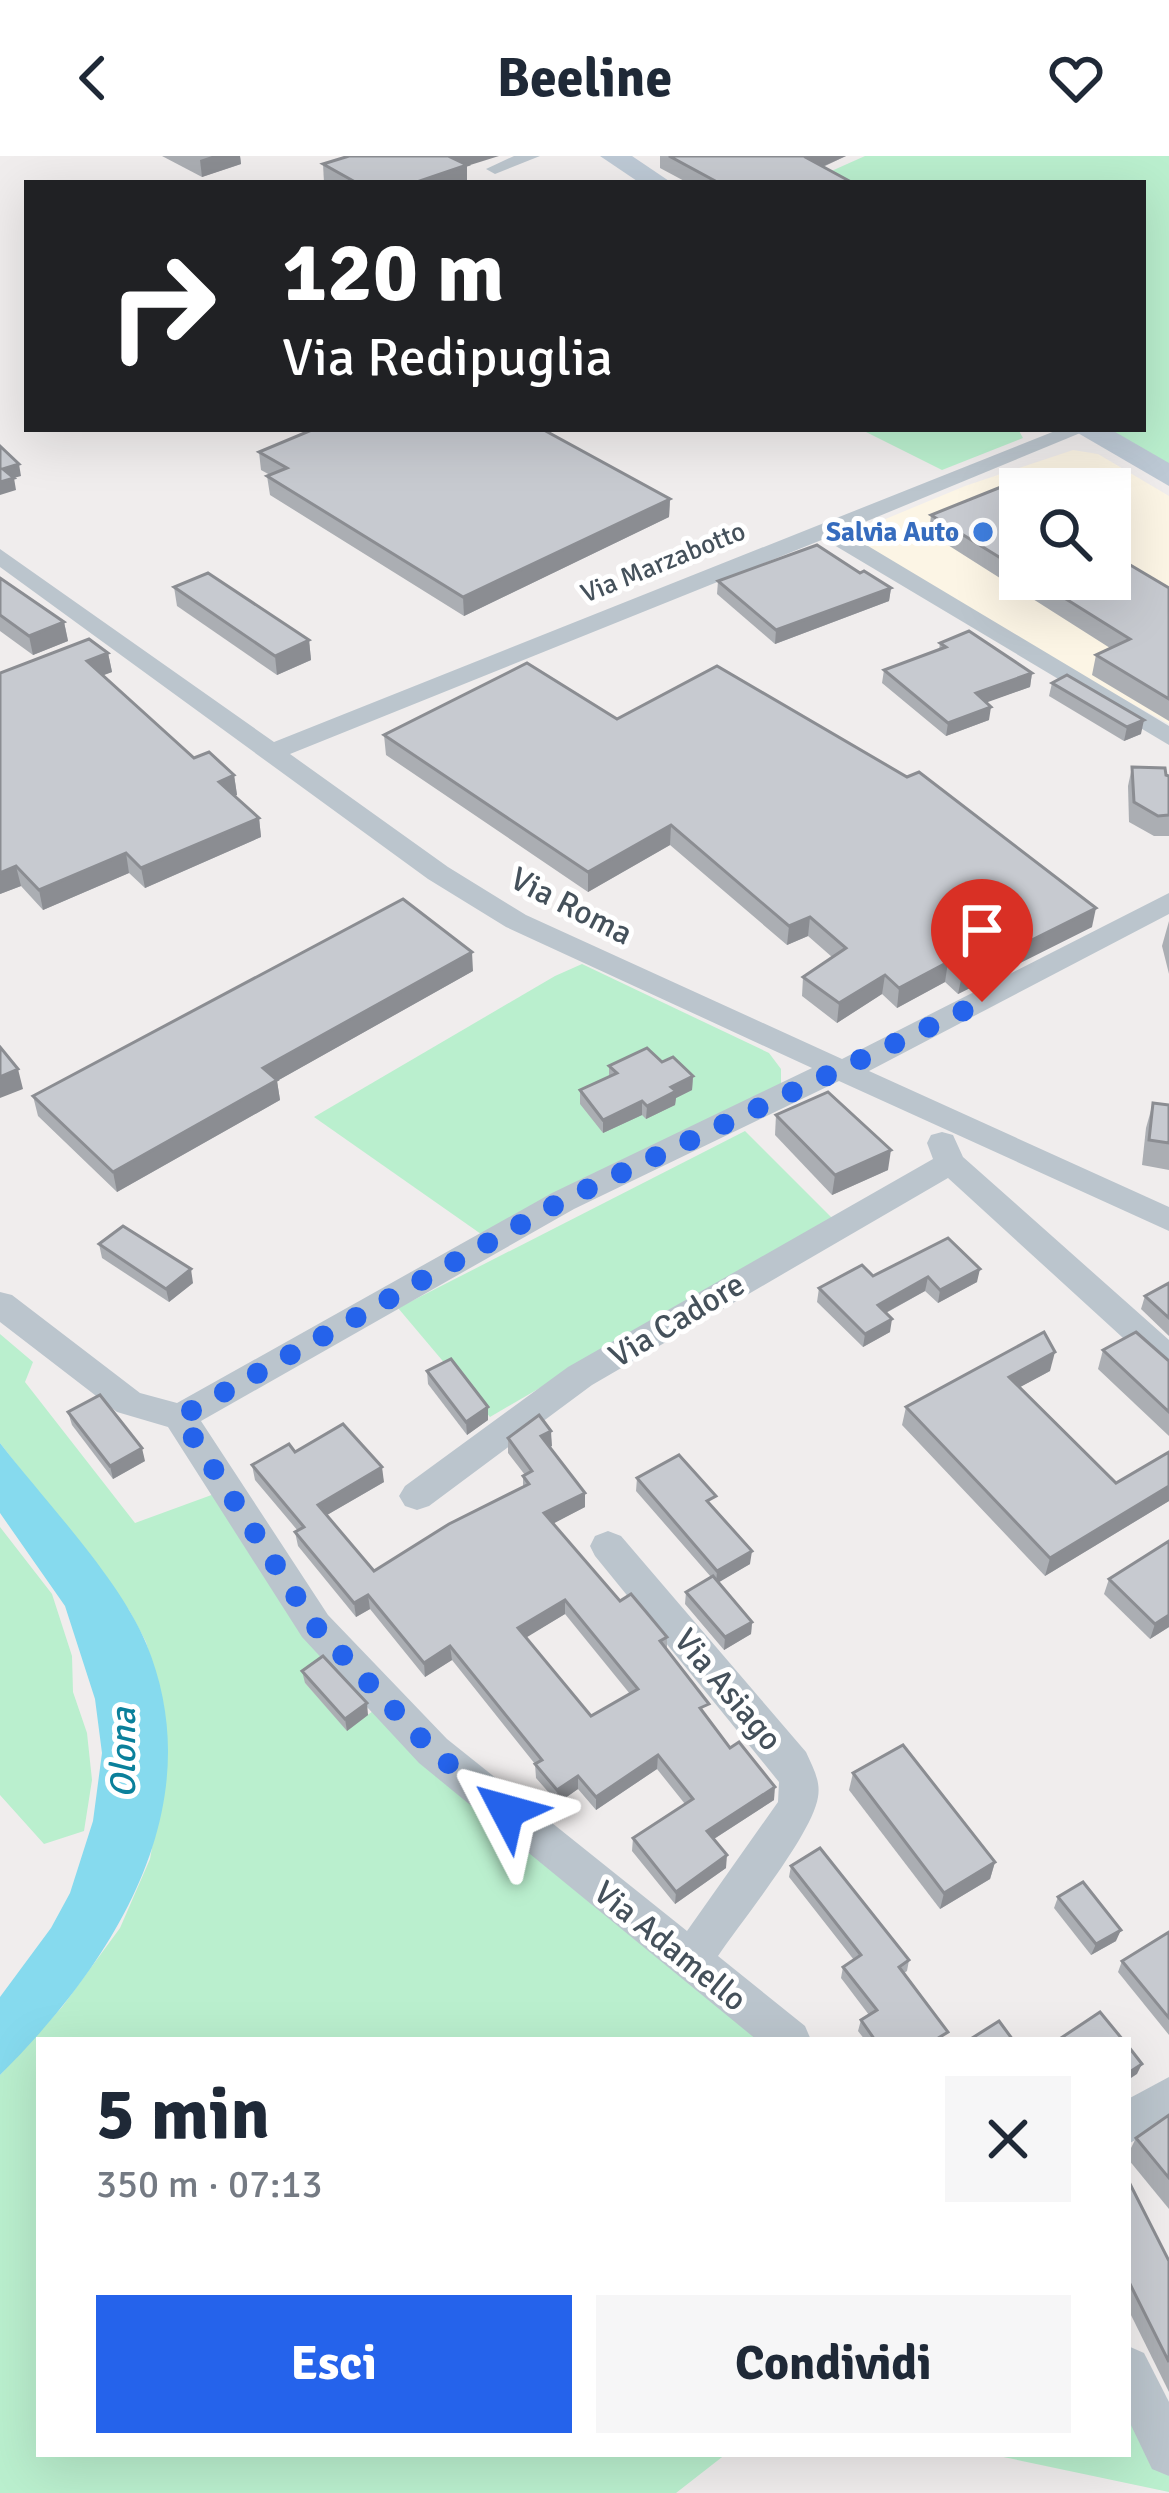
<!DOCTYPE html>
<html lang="it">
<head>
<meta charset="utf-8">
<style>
  :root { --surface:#fff; --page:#f6f6f7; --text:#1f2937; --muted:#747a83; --accent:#2563eb }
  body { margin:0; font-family:Signika,sans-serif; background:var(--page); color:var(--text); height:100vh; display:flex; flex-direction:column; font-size:45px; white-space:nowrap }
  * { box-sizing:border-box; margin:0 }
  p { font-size:39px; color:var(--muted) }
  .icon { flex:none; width:66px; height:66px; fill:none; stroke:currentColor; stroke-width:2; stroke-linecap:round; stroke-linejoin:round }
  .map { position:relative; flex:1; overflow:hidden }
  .panel { position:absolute; left:36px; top:1881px; width:1095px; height:420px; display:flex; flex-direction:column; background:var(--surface); border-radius:0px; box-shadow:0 12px 48px #0002 }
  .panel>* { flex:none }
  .top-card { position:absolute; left:24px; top:24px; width:1122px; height:252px; border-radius:0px; box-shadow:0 12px 48px #0002; background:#202124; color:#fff; overflow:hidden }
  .controls { position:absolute; left:999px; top:312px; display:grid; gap:24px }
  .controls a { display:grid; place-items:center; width:132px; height:132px; border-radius:0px; background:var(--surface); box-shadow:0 12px 48px #0002; font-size:60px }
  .pin { position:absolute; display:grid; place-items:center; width:102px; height:102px; color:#fff; margin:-123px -51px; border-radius:50% 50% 50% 0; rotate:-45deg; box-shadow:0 0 12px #0007 }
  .pin .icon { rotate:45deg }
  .me { position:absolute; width:132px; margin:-66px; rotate:309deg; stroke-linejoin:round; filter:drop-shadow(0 0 9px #0008) }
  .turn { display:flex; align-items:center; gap:42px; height:252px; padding:0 60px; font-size:54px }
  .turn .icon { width:156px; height:156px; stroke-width:2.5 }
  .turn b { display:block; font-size:84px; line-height:102px }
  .round { display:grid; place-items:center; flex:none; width:126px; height:126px; border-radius:0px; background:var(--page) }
  .overview { display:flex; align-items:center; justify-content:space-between; height:204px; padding:0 60px }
  h1 { font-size:72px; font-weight:800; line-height:90px }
  .cta { display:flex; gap:24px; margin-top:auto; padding:24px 60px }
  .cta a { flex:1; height:138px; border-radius:0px; background:var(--accent); color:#fff; font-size:48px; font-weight:800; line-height:138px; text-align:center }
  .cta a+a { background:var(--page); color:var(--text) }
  header { display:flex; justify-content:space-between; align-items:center; height:156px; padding:0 60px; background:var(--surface); font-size:54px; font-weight:800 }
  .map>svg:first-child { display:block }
  .commercial { fill:#fcf5e5; fill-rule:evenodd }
  .green { fill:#baefce }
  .water { fill:#86daee }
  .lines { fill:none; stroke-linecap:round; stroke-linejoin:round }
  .street { fill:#bbc5cd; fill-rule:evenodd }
  .secondary { fill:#bdc9d5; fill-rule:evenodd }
  .wall { fill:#abaeb3; fill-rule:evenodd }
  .shaded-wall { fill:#8b8d92 }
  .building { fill:#c7cad0; stroke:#8b8d92; stroke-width:3; fill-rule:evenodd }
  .route { stroke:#2563eb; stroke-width:21; stroke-dasharray:0 37.8 }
  .shop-dot { fill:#3f7fe0; stroke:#fff; stroke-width:4.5 }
  .labels { text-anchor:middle; stroke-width:10; stroke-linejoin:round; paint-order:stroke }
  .far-shop-label { font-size:27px; font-weight:bold; fill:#366cbe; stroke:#fff; text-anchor:end }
  .far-street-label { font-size:27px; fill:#45515b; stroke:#fff }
  .street-label { font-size:33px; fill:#45515b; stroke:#fff }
  .water-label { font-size:36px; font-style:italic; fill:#0a809b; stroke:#fff }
</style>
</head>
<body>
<header><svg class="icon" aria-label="back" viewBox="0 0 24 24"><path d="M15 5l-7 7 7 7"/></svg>Beeline<svg class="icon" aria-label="heart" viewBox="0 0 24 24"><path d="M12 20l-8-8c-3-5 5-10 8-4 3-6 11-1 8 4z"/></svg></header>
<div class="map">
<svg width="1169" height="2337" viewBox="0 0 1169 2337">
  <rect width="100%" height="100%" fill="#f0eded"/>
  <path class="commercial" d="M1073 294 1098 298 1169 340V568L1062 509 861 386 857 380 859 374 965 330ZM1020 333H1110V423H1020Z"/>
  <g class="green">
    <polygon points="865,0 1169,0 1169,313 1100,273 1143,273 1143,27 835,27 818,21"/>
    <polygon points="860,273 1018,273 1023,282 942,314"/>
    <polygon points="582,808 769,897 781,913 781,928 481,1078 314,961 555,820"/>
    <polygon points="745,975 832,1062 490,1261 398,1152"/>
    <polygon points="0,1178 33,1206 25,1226 135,1367 217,1337 331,1508 305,1527 347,1574 373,1555 764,1884 39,1884 39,2298 726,2298 676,2337 0,2337 0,1919 62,1851 120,1772 150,1703 167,1608 164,1551 146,1486 129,1454 0,1287"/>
    <polygon points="0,1371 52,1438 72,1500 73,1536 87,1577 92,1624 84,1675 44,1688 0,1639"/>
    <polygon points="1128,2237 1169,2320 1169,2336 989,2298 1128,2298"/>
  </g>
  <path class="water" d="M0 1287C44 1344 119 1422 146 1487 214 1650 113 1807 0 1919V1841L51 1772 70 1737 93 1665 102 1597 95 1543 65 1450 0 1357Z"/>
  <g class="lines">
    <g class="street">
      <polygon points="514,0 540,0 495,18 486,13"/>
      <path d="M1060 273H1090L843 375 1169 570V589L824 383 290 598 448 711 526 759 842 903 1169 737V758L869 915 1169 1051V1075L839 925 574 1053 201 1265 328 1459 447 1583 687 1775 778 1646 779 1626 595 1400 590 1390 595 1380 608 1375 621 1380 806 1596C812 1610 821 1624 818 1641 812 1679 742 1764 718 1800L805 1870 811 1884H757L419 1607 302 1481 168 1271 117 1256 0 1166V1136L12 1139 140 1237 177 1247 552 1037 812 912 506 771 428 723 0 411V393L274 586Z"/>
      <polygon points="942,976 953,979 963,1001 1169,1184 1169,1217 1157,1213 948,1022 592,1229 429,1350 417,1354 405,1350 399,1340 405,1330 568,1211 933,1003 927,987 931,979"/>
      <polygon points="1169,1921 1169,1966 1128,1988 1128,1943"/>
      <polygon points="1128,2190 1144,2197 1169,2246 1169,2320 1152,2313 1128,2263"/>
    </g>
    <g class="secondary">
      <polygon points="600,0 632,0 672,27 640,27"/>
      <polygon points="1071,273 1110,273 1169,307 1169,330"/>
    </g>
  </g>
  <g class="wall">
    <polygon points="162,0 240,0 241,8 202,21"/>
    <polygon points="660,0 846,0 823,11 853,27 688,27 660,12"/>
    <polygon points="323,8 467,10 467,27 324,27"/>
    <polygon points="259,296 670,343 669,361 464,460 270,339 267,320 270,319 261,314"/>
    <polygon points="1020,342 1020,423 1110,423 1169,432 1169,565 1092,519 1096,499 1110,492 929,377 931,359"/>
    <polygon points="860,417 891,432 889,445 775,488 717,438 718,425"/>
    <polygon points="0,422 64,466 68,485 33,499 0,475"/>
    <polygon points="174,431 309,484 311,504 277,519 177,450"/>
    <polygon points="940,487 1032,517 1030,531 986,546 989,564 946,580 882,527 884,514 939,494"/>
    <polygon points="108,497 112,516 103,519 194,602 234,619 237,639 235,640 259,662 261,681 145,732 129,717 43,754 21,730 0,738 0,517"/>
    <polygon points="1052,527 1141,578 1124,585 1049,540"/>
    <polygon points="617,563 1092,771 958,838 945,826 897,852 882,838 837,867 802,840 803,821 832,801 808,780 787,789 670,689 588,736 386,599 384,579"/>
    <polygon points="1132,611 1169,620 1169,680 1154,680 1129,666 1128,630"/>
    <polygon points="1169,765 1169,818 1162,790"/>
    <polygon points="473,815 277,925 280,944 117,1036 38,960 33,940"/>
    <polygon points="662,906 693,920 692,934 676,942 675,949 646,963 642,959 603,977 580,948 580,934 609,921 609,910"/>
    <polygon points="1153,947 1169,949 1169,1014 1142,1009 1146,972"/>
    <polygon points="776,959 888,1014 832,1039 775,979"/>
    <polygon points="948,1082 977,1126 938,1147 925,1135 886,1157 890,1176 863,1191 817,1146 819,1132 873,1120"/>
    <polygon points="99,1088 193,1127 169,1146 102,1102"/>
    <polygon points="1169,1127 1169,1180 1141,1153 1145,1140"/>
    <polygon points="1103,1194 1169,1205 1169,1280 1098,1213"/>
    <polygon points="427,1215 488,1251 488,1264 467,1279 428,1228"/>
    <polygon points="1050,1215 1020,1231 1116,1327 1169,1296 1169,1345 1045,1420 902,1269 906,1251"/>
    <polygon points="68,1256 145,1305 113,1323 72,1269"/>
    <path d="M508 1282 552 1290 549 1291 585 1351 553 1367 620 1445 667 1481V1493L707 1562 774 1644 714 1683 726 1712 675 1748 632 1695 633 1682 685 1648 657 1613 596 1654 578 1633 558 1647 536 1622 535 1608 452 1504 425 1521 370 1453 356 1461 298 1390 295 1376 298 1375 255 1324 252 1309 295 1296 384 1326 327 1359 374 1415 523 1331V1320L525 1319 508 1297ZM565 1458 630 1538 591 1560 526 1481Z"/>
    <polygon points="637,1322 714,1353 750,1408 718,1426 752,1466 751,1478 724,1494 685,1448 686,1436 711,1421 636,1335"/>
    <polygon points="1169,1385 1169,1471 1150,1483 1104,1438 1109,1423"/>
    <polygon points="302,1515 368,1559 347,1575 305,1527"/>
    <polygon points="853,1617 995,1706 990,1723 940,1753 849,1634"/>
    <polygon points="791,1710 909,1804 907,1815 904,1817 945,1884 865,1884 858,1875 861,1864 869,1859 841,1822 843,1811 854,1804 789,1721"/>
    <polygon points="1058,1741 1116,1785 1091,1799 1054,1752"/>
    <polygon points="1169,1776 1169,1879 1118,1816 1122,1805"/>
    <polygon points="1169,1959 1169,2053 1128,2003 1128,1998 1136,1982"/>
    <polygon points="1128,2024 1169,2105 1169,2236 1128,2153"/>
  </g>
  <g class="shaded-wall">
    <polygon points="212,0 240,0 241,8 202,21 200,4"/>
    <polygon points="443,0 499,0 467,10 467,27 414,27"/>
    <polygon points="812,0 846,0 806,18 807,2"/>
    <polygon points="19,308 21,320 14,322 16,334 0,339 0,326 3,313"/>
    <polygon points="670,343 669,361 464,460 463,441"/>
    <polygon points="891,432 889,445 775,488 776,474"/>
    <polygon points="64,466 68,485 33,499 29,480"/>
    <polygon points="309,484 311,504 277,519 275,500"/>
    <polygon points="108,497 112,516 91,524 87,505"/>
    <polygon points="1032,517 1030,531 974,551 976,537"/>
    <polygon points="991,551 989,564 946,580 948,567"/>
    <polygon points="1144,564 1141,578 1124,585 1127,571"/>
    <polygon points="234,619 237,639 222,645 219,626"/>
    <polygon points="259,662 261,681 145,732 141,712"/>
    <polygon points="671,669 670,689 588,736 588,716"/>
    <polygon points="126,697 129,717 43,754 39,734"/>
    <polygon points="16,710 21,730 0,738 0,717"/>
    <polygon points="1096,752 1092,771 958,838 962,819"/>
    <polygon points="810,761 808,780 787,789 789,770"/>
    <polygon points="472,796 473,815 277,925 280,944 117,1036 113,1016 263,912"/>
    <polygon points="948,806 945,826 897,852 899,832"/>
    <polygon points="885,819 882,838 837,867 839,847"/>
    <polygon points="18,913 23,933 0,942 0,921"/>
    <polygon points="693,920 692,934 676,942 675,949 646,963 647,950 671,931"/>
    <polygon points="642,945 642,959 603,977 603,964"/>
    <polygon points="891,994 888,1014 832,1039 835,1019"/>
    <polygon points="191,1113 193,1127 169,1146 166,1133"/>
    <polygon points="980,1113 977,1126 938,1147 940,1134"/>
    <polygon points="928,1121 925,1135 876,1162 878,1149"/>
    <polygon points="892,1163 890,1176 863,1191 865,1178"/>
    <polygon points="1055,1196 1050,1215 1005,1239 1009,1221"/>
    <polygon points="488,1251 488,1264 467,1279 466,1266"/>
    <polygon points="551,1275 552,1290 541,1295 541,1280"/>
    <polygon points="142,1292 145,1305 113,1323 110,1310"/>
    <polygon points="382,1311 384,1326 320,1363 318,1349"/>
    <polygon points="1169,1330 1169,1345 1045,1420 1050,1402"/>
    <polygon points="585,1337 585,1351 545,1372 544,1357"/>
    <polygon points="752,1395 750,1408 716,1428 717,1415"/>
    <polygon points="368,1439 370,1453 356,1461 354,1447"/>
    <polygon points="565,1444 565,1458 519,1486 518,1472"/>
    <polygon points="1169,1459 1169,1471 1150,1483 1155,1468"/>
    <polygon points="752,1466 751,1478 724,1494 725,1481"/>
    <polygon points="450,1490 452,1504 425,1521 424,1507"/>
    <polygon points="367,1547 368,1559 347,1575 345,1563"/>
    <polygon points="658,1599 657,1613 596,1654 596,1641"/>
    <polygon points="578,1620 578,1633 558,1647 557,1634"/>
    <polygon points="775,1631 774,1644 706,1688 707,1675"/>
    <polygon points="727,1699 726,1712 675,1748 676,1736"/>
    <polygon points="995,1706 990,1723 940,1753 944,1737"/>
    <polygon points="1121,1774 1116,1785 1091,1799 1096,1788"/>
    <polygon points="1142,1908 1137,1918 1128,1924 1128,1917"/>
  </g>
  <g class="building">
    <polygon points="349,0 448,0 467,9 414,27 357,27 323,8"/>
    <polygon points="669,0 812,0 807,2 853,27 719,27"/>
    <polygon points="314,273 542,273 670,343 463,441 267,320 287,312 259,296"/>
    <polygon points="0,290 19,308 3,313 14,322 0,326"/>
    <polygon points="1001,331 1020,342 1020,414 931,359"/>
    <polygon points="817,389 860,417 864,415 891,432 776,474 718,425"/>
    <polygon points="1110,397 1169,432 1169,543 1096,499 1130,483 1034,423 1110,423"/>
    <polygon points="208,417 309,484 275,500 174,431"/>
    <polygon points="0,422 64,466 29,480 0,459"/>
    <polygon points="969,475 1032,517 976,537 991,551 948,567 884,514 946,491 940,487"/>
    <polygon points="89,483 108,497 87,505 194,602 209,596 234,619 219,626 259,662 141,712 126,697 39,734 16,710 0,717 0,517"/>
    <polygon points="527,507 617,563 717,510 907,621 919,616 1096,752 962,819 948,806 899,832 885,819 839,847 803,821 846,792 810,761 789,770 671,669 588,716 384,579"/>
    <polygon points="1067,519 1144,564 1127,571 1052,527"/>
    <polygon points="1132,611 1165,612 1166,619 1169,620 1169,659 1158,660 1134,646"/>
    <polygon points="403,743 472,796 263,912 277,924 113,1016 33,940"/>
    <polygon points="0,891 18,913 0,921"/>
    <polygon points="647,892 662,906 673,901 693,920 671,931 676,935 647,950 642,945 603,964 580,934 617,917 609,910"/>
    <polygon points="828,936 891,994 835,1019 776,959"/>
    <polygon points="1153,947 1169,949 1169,987 1149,984"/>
    <polygon points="123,1070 191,1113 166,1133 99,1088"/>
    <polygon points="948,1082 980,1113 940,1134 928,1121 878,1149 892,1163 865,1178 819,1132 862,1109 873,1120"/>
    <polygon points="1169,1127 1169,1162 1145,1140"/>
    <polygon points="1044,1176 1055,1196 1009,1221 1116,1327 1169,1296 1169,1330 1050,1402 906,1251"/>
    <polygon points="1136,1176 1169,1205 1169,1256 1103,1194"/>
    <polygon points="451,1203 488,1251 466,1266 427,1215"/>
    <polygon points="100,1239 142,1292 110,1310 68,1256"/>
    <path d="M539 1259 551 1275 541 1280 585 1337 544 1357 620 1445 631 1438 647 1457 667 1481 660 1485 709 1548 700 1552 730 1592 739 1586 775 1631 707 1675 727 1699 676 1736 633 1682 693 1643 658 1599 596 1641 578 1620 557 1634 535 1608 542 1604 450 1490 424 1507 368 1439 354 1447 295 1376 304 1371 252 1309 289 1288 295 1296 343 1268 382 1311 318 1349 374 1415 449 1368 529 1328 523 1320 532 1315 508 1282ZM565 1444 638 1533 591 1560 518 1472Z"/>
    <polygon points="679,1299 716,1340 707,1345 752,1395 717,1415 637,1322"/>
    <polygon points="1169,1385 1169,1459 1155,1468 1109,1423"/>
    <polygon points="713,1420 752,1466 725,1481 686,1436"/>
    <polygon points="323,1500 367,1547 345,1563 302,1515"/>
    <polygon points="903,1589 995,1706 944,1737 853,1617"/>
    <polygon points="820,1692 909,1804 899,1811 948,1876 935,1884 875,1884 861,1864 877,1854 843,1811 861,1799 791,1710"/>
    <polygon points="1083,1726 1121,1774 1096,1788 1058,1741"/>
    <polygon points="1169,1776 1169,1862 1122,1805"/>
    <polygon points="1100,1856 1123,1884 1058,1884"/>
    <polygon points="999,1865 1013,1884 969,1884"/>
    <polygon points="1128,1890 1142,1908 1128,1917"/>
    <polygon points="1169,1959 1169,2022 1136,1982"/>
    <polygon points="1128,2024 1169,2105 1169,2206 1128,2124"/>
  </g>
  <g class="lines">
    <polyline class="route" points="507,1655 433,1595 315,1470 180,1261 562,1045 982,846"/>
  </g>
  <circle class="shop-dot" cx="983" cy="376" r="12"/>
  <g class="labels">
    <g class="far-shop-label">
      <text x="959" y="385">Salvia Auto</text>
    </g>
    <g class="far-street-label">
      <text transform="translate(663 406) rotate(-22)" y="9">Via Marzabotto</text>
    </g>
    <g class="street-label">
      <text transform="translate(572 749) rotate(27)" y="12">Via Roma</text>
      <text transform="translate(676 1163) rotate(-31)" y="12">Via Cadore</text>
      <text transform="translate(729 1533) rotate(50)" y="12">Via Asiago</text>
      <text transform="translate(671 1789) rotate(39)" y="12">Via Adamello</text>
    </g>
    <g class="water-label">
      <text transform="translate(122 1597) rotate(-90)" y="13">Olona</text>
    </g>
  </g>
</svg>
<div class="controls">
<a><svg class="icon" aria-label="search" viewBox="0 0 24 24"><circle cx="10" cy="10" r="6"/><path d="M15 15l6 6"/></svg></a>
</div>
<div class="pin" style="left:982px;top:846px;background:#d93025"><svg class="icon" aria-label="arrive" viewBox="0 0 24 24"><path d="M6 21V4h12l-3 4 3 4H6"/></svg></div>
<svg class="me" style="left:507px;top:1655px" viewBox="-20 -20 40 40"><path d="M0-17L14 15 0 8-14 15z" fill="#2563eb" stroke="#fff" stroke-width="4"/></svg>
<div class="top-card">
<div class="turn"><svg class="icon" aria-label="right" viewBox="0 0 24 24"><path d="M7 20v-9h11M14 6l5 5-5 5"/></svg><div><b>120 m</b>Via Redipuglia</div></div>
</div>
<section class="panel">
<div class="overview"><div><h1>5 min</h1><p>350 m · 07:13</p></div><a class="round"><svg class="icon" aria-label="close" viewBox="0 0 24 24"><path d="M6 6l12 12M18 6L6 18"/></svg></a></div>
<div class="cta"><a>Esci</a><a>Condividi</a></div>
</section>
</div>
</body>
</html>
